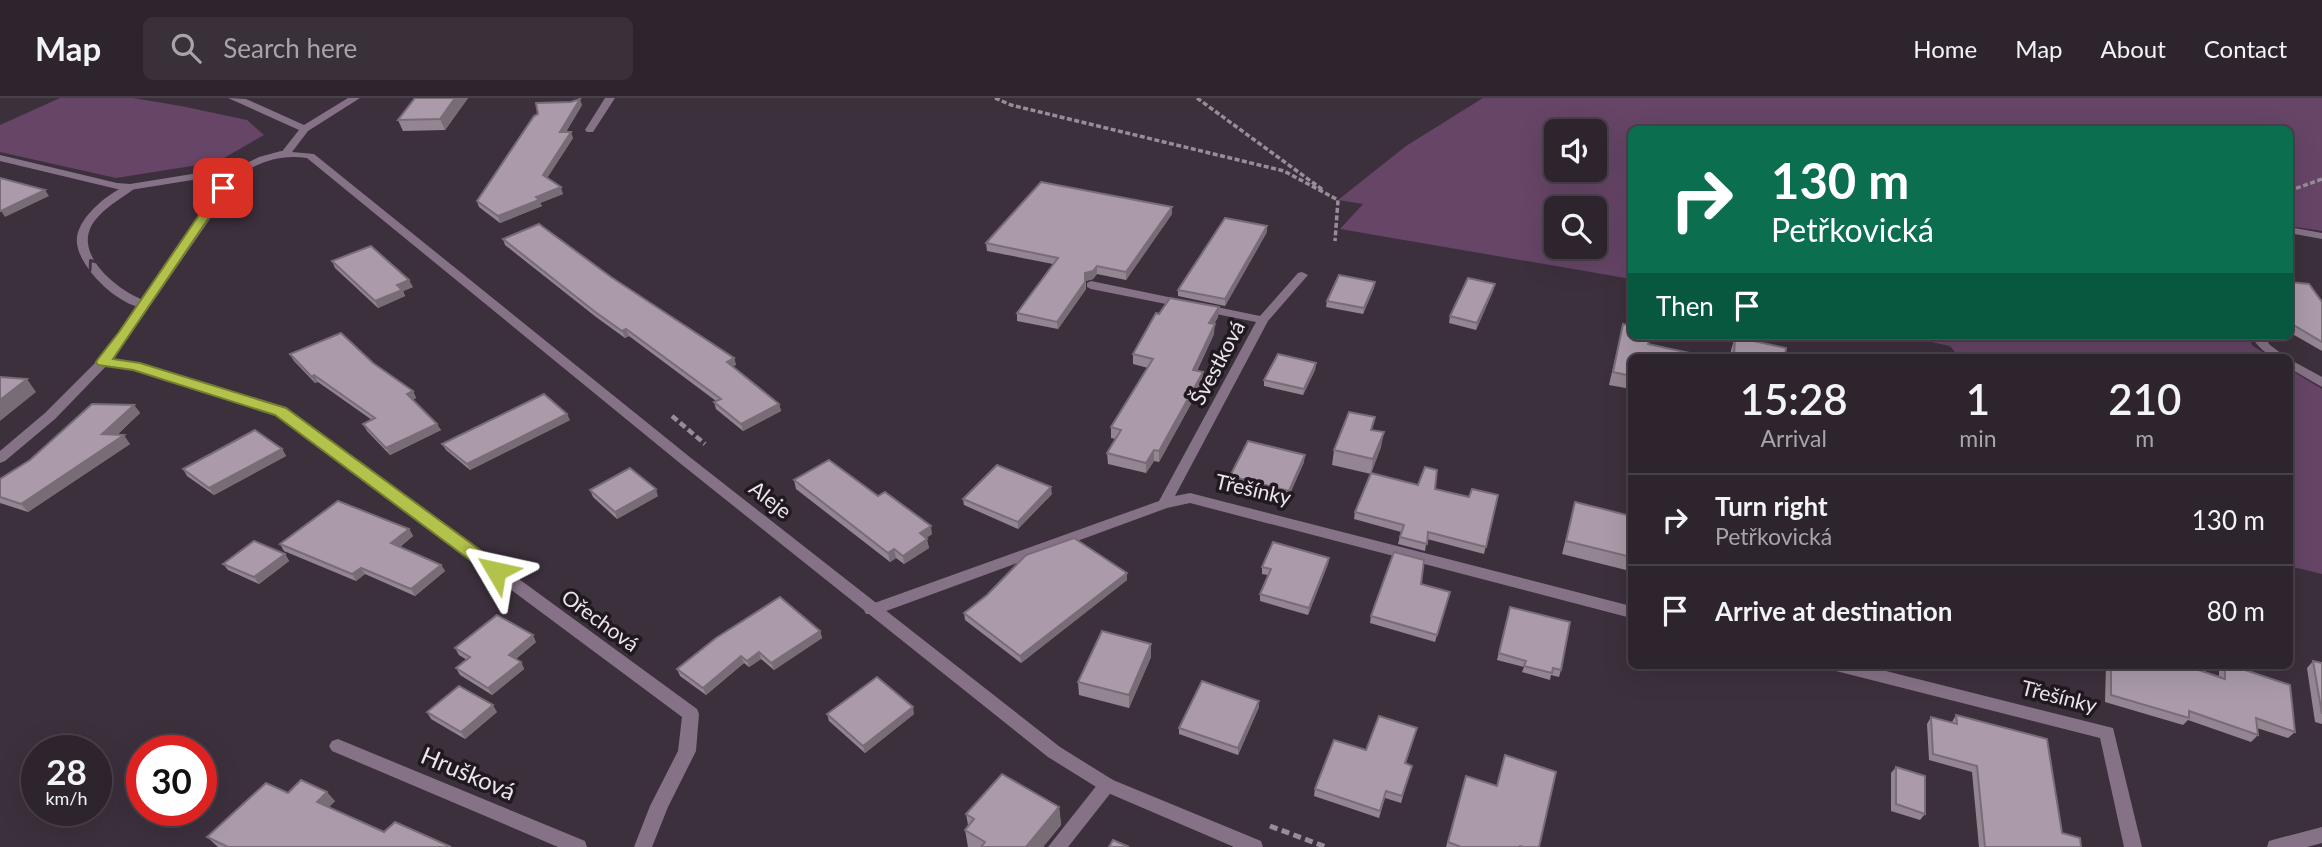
<!DOCTYPE html>
<html lang="en">
<head>
<meta charset="utf-8">
<style>
  :root { --surface:#2e242e; --page:#3a303a; --text:#f1f3f6; --muted:#a7a4aa; --line:#49414a }
  body { margin:0; font-family:Lato,sans-serif; background:var(--page); color:var(--text); height:100vh; display:flex; flex-direction:column; font-size:26px; white-space:nowrap }
  * { box-sizing:border-box; margin:0 }
  p { font-size:23px; color:var(--muted) }
  .icon { flex:none; width:38px; height:38px; fill:none; stroke:currentColor; stroke-width:2; stroke-linecap:round; stroke-linejoin:round }
  .map { position:relative; flex:1; overflow:hidden }
  .side { position:absolute; left:1628px; top:256px; width:665px; height:315px; display:flex; flex-direction:column; background:var(--surface); border-radius:10px; box-shadow:0 7px 28px #0002,0 0 0 2px var(--line) }
  .side>* { flex:none }
  .banner { position:absolute; left:1628px; top:28px; width:665px; height:214px; border-radius:10px; box-shadow:0 7px 28px #0002,0 0 0 2px var(--line); background:#0b6e4f; color:#fff; overflow:hidden }
  .tools { position:absolute; left:1544px; top:21px; display:grid; gap:14px }
  .tools a { display:grid; place-items:center; width:63px; height:63px; border-radius:10px; background:var(--surface); box-shadow:0 7px 28px #0002,0 0 0 2px var(--line); font-size:35px }
  .speed { position:absolute; left:21px; top:637px; display:flex; gap:14px; font-size:35px; font-weight:700; text-align:center }
  .speed>* { display:grid; place-content:center; width:91px; height:91px; border-radius:50%; background:var(--surface); box-shadow:0 7px 28px #0002,0 0 0 2px var(--line); line-height:1 }
  .speed small { font-size:18px; font-weight:400 }
  .speed .limit { border:10px solid #d22; background:#fff; color:#111 }
  .pin { position:absolute; display:grid; place-items:center; width:60px; height:60px; color:#fff; margin:-30px; border-radius:14px; box-shadow:0 4px 10px #0006 }
  .me { position:absolute; width:77px; margin:-38px; rotate:306deg; stroke-linejoin:round; filter:drop-shadow(0 0 5px #0008) }
  .turn { display:flex; align-items:center; gap:24px; height:147px; padding:0 28px; font-size:32px }
  .turn .icon { width:91px; height:91px; stroke-width:2.5 }
  .turn b { display:block; font-size:49px; line-height:60px }
  .then { display:flex; align-items:center; height:66px; padding:0 28px; background:#0003; gap:14px; font-size:26px }
  .eta { display:flex; justify-content:space-evenly; align-items:center; height:119px; text-align:center }
  .eta b { font-size:42px; font-weight:600; line-height:49px }
  ul { padding:0; list-style:none }
  li { display:flex; align-items:center; gap:21px; height:91px; padding:0 28px; border-top:2px solid var(--line) }
  li div { flex:1 }
  li b { display:block; font-size:26px }
  li em { font-style:normal }
  header { display:flex; align-items:center; gap:42px; box-sizing:border-box; height:98px; padding:0 35px; background:var(--surface); border-bottom:2px solid var(--line) }
  header strong { font-size:33px }
  nav { display:flex; gap:38px; margin-inline-start:auto; font-size:24px }
  .search { width:490px; height:63px; background:var(--page); display:flex; align-items:center; gap:18px; box-sizing:border-box; padding:0 24px; border-radius:10px; color:var(--muted); font-size:26px }
  .map>svg:first-child { display:block }
  .green { fill:#664567; fill-rule:evenodd }
  .lines { fill:none; stroke-linecap:round; stroke-linejoin:round }
  .path-far2 { stroke:#978c97; stroke-width:3.5; stroke-dasharray:5 2.5; stroke-linecap:butt }
  .path-far1 { stroke:#978c97; stroke-width:4.5; stroke-dasharray:7 3.5; stroke-linecap:butt }
  .path { stroke:#978c97; stroke-width:5; stroke-dasharray:8 4.5; stroke-linecap:butt }
  .service { fill:#867286; fill-rule:evenodd }
  .minor { fill:#867286; fill-rule:evenodd }
  .tertiary { fill:#867286; fill-rule:evenodd }
  .wall { fill:#938592 }
  .shaded-wall { fill:#786c77 }
  .building { fill:#ab9baa; stroke:#786c77; stroke-width:2 }
  .oneway { stroke:#3f343f }
  .route { fill:#b3c24b; stroke:#747e31; stroke-width:2 }
  .labels { text-anchor:middle; stroke-width:7; stroke-linejoin:round; paint-order:stroke }
  .street-label { font-size:21px; fill:#ede4ed; stroke:#201a20 }
  .near-street-label { font-size:24px; fill:#ede4ed; stroke:#201a20 }
</style>
</head>
<body>
<header>
<strong>Map</strong>
<div class="search"><svg class="icon" aria-label="search" viewBox="0 0 24 24"><circle cx="10" cy="10" r="6"/><path d="M15 15l6 6"/></svg>Search here</div>
<nav><a>Home</a><a>Map</a><a>About</a><a>Contact</a></nav>
</header>
<div class="map">
<svg width="2322" height="749" viewBox="0 0 2322 749">
  <rect width="100%" height="100%" fill="#3d303d"/>
  <g class="green">
    <polygon points="60,0 133,0 181,8 247,22 264,37 217,64 116,80 0,54 0,27"/>
    <path d="M1483 0H2322V133L2289 128V32H1631V181L1340 131 1363 106 1338 102 1406 48ZM1594 33V72H1556V33ZM1594 110V149H1556V110Z"/>
    <polygon points="1903,238 2247,238 2253,248 2271,259 1959,259 1950,248"/>
    <polygon points="2289,271 2322,291 2322,476 2289,468"/>
  </g>
  <g class="lines">
    <g class="path-far2">
      <polyline points="995,0 1011,7 1284,73 1338,102 1335,143"/>
      <polyline points="1197,0 1323,92"/>
      <polyline points="2289,93 2322,81"/>
    </g>
    <polyline class="path-far1" points="672,318 705,346"/>
    <polyline class="path" points="1270,728 1326,749"/>
    <path class="service" d="M130 86 135 89 134 91C119 102 97 114 90 131 77 162 124 197 149 204V210C122 213 73 166 77 139 80 117 111 93 130 86Z"/>
    <g class="minor">
      <polygon points="228,0 246,1 304,27 348,0 360,0 308,33 289,58 285,59 280,56 299,32"/>
      <polygon points="605,0 615,0 593,34 587,34 585,32"/>
      <polygon points="0,57 117,85 130,86 242,68 247,71 242,74 130,92 117,91 0,63"/>
      <polygon points="2289,129 2322,135 2322,141 2289,135"/>
      <polygon points="1302,174 1308,177 1268,223 1175,398 1190,395 1631,508 1631,520 1190,405 1167,410 878,516 866,516 864,512 866,508 1159,403 1256,224 1091,191 1087,189 1087,185 1091,183 1260,218 1298,175"/>
      <path d="M2251 238H2263L2270 247 2286 259C2268 259 2261 253 2251 238Z"/>
      <polygon points="103,260 146,267 286,311 697,611 699,616 696,653 668,709 652,749 634,749 650,708 678,653 682,619 276,317 140,274 99,267 97,264"/>
      <polygon points="2289,261 2322,279 2322,289 2289,270"/>
      <polygon points="1828,567 1862,567 2113,630 2142,749 2124,749 2100,640 1836,573 1830,572"/>
      <polygon points="338,641 585,743 587,749 558,749 332,653 329,648 332,643"/>
      <polygon points="1107,679 1113,682 1116,687 1113,692 1068,749 1048,749 1101,682"/>
      <polygon points="2322,729 2322,745 2307,749 2267,749 2269,743 2276,741"/>
    </g>
    <path class="tertiary" d="M281 53 314 56 691 360 1060 649 1113 682 1261 743 1263 749H1234L1101 692 1048 659 681 366 307 60C282 56 261 63 241 76L114 260 55 321 5 363 0 365V353L45 315 106 254 233 72 259 59Z"/>
  </g>
  <g class="wall">
    <polygon points="468,0 445,32 403,33 398,22"/>
    <polygon points="582,7 566,34 573,40 547,80 563,96 540,105 542,108 500,125 479,109 477,103"/>
    <polygon points="1172,109 1172,116 1126,182 1097,176 1093,181 1086,183 1086,191 1058,231 1017,223 1017,215 1053,166 987,153 986,145"/>
    <polygon points="1267,134 1225,208 1178,198 1178,192"/>
    <polygon points="503,141 611,179 734,260 736,267 732,268 779,306 781,313 743,333 716,311 714,304 716,303 629,238 625,240 596,219 505,147"/>
    <polygon points="332,163 413,189 403,193 405,198 378,210 335,170"/>
    <polygon points="1375,184 1374,190 1363,216 1326,209 1327,203"/>
    <polygon points="2289,184 2322,204 2322,253 2289,234"/>
    <polygon points="1495,186 1493,193 1476,232 1449,225 1450,218"/>
    <polygon points="1218,219 1214,226 1214,236 1197,273 1203,274 1203,284 1159,364 1154,363 1146,375 1108,366 1107,355 1116,341 1111,340 1111,329 1148,270 1133,266 1133,256"/>
    <polygon points="1623,226 1648,246 1631,259 1631,291 1609,287"/>
    <polygon points="1735,239 1785,259 1730,259 1731,252"/>
    <polygon points="290,256 373,265 413,293 416,300 412,302 441,332 390,357 367,333 363,326 372,322 318,284 315,285 294,263"/>
    <polygon points="1316,265 1315,272 1303,297 1264,288 1264,282"/>
    <polygon points="134,307 140,315 117,337 130,346 28,414 0,405 0,381"/>
    <polygon points="570,322 470,372 446,352 442,346"/>
    <polygon points="1373,332 1381,349 1371,375 1469,399 1498,397 1484,456 1427,441 1425,453 1398,446 1401,434 1354,421 1355,414 1371,376 1332,367 1334,352"/>
    <polygon points="282,351 286,358 214,397 187,378 183,371"/>
    <polygon points="1304,364 1288,400 1230,385 1230,378"/>
    <polygon points="794,382 932,436 926,440 929,450 904,466 896,460 890,464 796,391"/>
    <polygon points="590,392 658,398 617,421 593,399"/>
    <polygon points="1052,396 1018,431 964,407 963,401"/>
    <polygon points="1575,404 1631,418 1630,473 1562,456"/>
    <polygon points="409,431 413,438 400,449 441,467 445,473 415,498 365,476 356,483 284,453 280,446"/>
    <polygon points="285,456 289,463 259,486 228,472 223,466"/>
    <polygon points="1329,460 1328,466 1308,517 1260,503 1260,496 1268,477 1262,476 1262,469"/>
    <polygon points="1127,475 1127,482 1021,565 965,522 964,515"/>
    <polygon points="1421,486 1450,494 1435,544 1370,525 1371,518"/>
    <polygon points="1510,509 1561,572 1559,579 1551,577 1550,582 1522,574 1524,569 1497,562"/>
    <polygon points="820,533 822,540 774,572 761,561 749,569 744,565 706,597 680,578 677,571"/>
    <polygon points="536,544 516,561 521,564 524,571 492,597 460,577 456,570 467,562 459,557 455,550"/>
    <polygon points="1151,546 1151,559 1129,610 1079,597 1078,584"/>
    <polygon points="2313,563 2322,565 2322,626 2315,624 2307,570"/>
    <polygon points="2008,567 2021,567 2019,570"/>
    <polygon points="2106,567 2184,567 2219,578 2219,572 2223,567 2230,567 2295,634 2288,640 2257,630 2258,637 2251,644 2188,622 2183,627 2105,604"/>
    <polygon points="1259,603 1259,609 1238,657 1179,636 1179,630"/>
    <polygon points="427,614 497,614 465,641 431,621"/>
    <polygon points="827,616 914,616 865,655 829,623"/>
    <polygon points="1956,617 2062,735 2081,749 1979,749 1972,674 1929,662 1927,626 1931,619 1952,624"/>
    <polygon points="1415,637 1406,665 1412,668 1401,705 1385,700 1379,720 1314,698 1315,691 1366,652"/>
    <polygon points="1896,669 1925,716 1920,722 1891,713 1891,675"/>
    <polygon points="1466,678 1539,749 1446,749"/>
    <polygon points="288,695 335,703 329,709 384,734 451,749 218,749 207,739"/>
    <polygon points="1059,709 1061,727 1043,749 968,749 965,732 968,727 966,716"/>
  </g>
  <g class="shaded-wall">
    <polygon points="455,0 468,0 445,32 440,21"/>
    <polygon points="580,1 582,7 562,40 560,34"/>
    <polygon points="571,34 573,40 545,83 543,77"/>
    <polygon points="561,89 563,96 540,105 542,108 500,125 498,118 536,99"/>
    <polygon points="45,92 49,98 5,119 1,113"/>
    <polygon points="1172,109 1172,116 1126,182 1126,174"/>
    <polygon points="1267,128 1267,134 1225,208 1225,201"/>
    <polygon points="1097,168 1097,176 1093,181 1086,183 1085,175"/>
    <polygon points="409,182 413,189 403,193 405,198 378,210 375,203 397,187"/>
    <polygon points="1085,184 1086,191 1058,231 1057,224"/>
    <polygon points="1375,184 1374,190 1363,216 1364,210"/>
    <polygon points="1495,186 1493,193 1476,232 1477,225"/>
    <polygon points="1219,209 1218,219 1209,235 1209,225"/>
    <polygon points="1215,226 1214,236 1192,282 1193,272"/>
    <polygon points="626,231 629,238 625,240 622,233"/>
    <polygon points="734,260 736,267 729,270 727,264"/>
    <polygon points="1316,265 1315,272 1303,297 1304,291"/>
    <polygon points="1203,274 1203,284 1159,364 1159,353"/>
    <polygon points="314,277 318,284 315,285 312,279"/>
    <polygon points="27,281 36,294 0,323 0,302"/>
    <polygon points="413,293 416,300 410,303 407,296"/>
    <polygon points="779,306 781,313 743,333 741,326"/>
    <polygon points="134,307 140,315 108,345 102,336"/>
    <polygon points="567,316 570,322 470,372 467,366"/>
    <polygon points="437,326 441,332 390,357 386,350"/>
    <polygon points="1384,334 1381,349 1371,376 1373,361"/>
    <polygon points="124,337 130,346 28,414 21,406"/>
    <polygon points="282,351 286,358 214,397 209,390"/>
    <polygon points="1154,352 1154,363 1146,375 1146,365"/>
    <polygon points="1305,357 1304,364 1288,400 1289,393"/>
    <polygon points="1051,389 1052,396 1018,431 1018,424"/>
    <polygon points="656,391 658,398 617,421 615,414"/>
    <polygon points="931,428 932,436 921,444 920,435"/>
    <polygon points="409,431 413,438 395,452 391,445"/>
    <polygon points="927,441 929,450 904,466 903,458"/>
    <polygon points="894,451 896,460 890,464 888,455"/>
    <polygon points="285,456 289,463 259,486 254,479"/>
    <polygon points="1329,460 1328,466 1308,517 1309,510"/>
    <polygon points="441,467 445,473 415,498 411,491"/>
    <polygon points="361,470 365,476 356,483 352,476"/>
    <polygon points="1127,475 1127,482 1021,565 1020,558"/>
    <polygon points="820,533 822,540 774,572 771,565"/>
    <polygon points="533,537 536,544 512,564 509,557"/>
    <polygon points="1151,546 1151,559 1129,610 1129,597"/>
    <polygon points="759,554 761,561 749,569 747,563"/>
    <polygon points="741,558 744,565 706,597 703,590"/>
    <polygon points="521,564 524,571 492,597 488,590"/>
    <polygon points="1259,603 1259,609 1238,657 1238,650"/>
    <polygon points="493,607 497,614 465,641 461,634"/>
    <polygon points="913,609 914,616 865,655 863,648"/>
    <polygon points="327,694 335,703 324,713 317,704"/>
    <polygon points="1059,709 1061,727 1043,749 1026,749"/>
  </g>
  <g class="building">
    <polygon points="415,0 455,0 440,21 398,22"/>
    <polygon points="580,1 560,34 571,34 543,77 561,89 536,99 539,102 498,118 477,103 534,18 538,16 536,5 571,4"/>
    <polygon points="0,80 45,92 1,113 0,112"/>
    <polygon points="1041,84 1172,109 1126,174 1097,168 1093,173 1085,175 1085,184 1057,224 1017,215 1058,160 986,145"/>
    <polygon points="1225,120 1267,128 1225,201 1178,192"/>
    <polygon points="539,126 611,179 734,260 727,264 779,306 741,326 714,304 721,301 626,231 622,233 594,213 503,141"/>
    <polygon points="371,148 409,182 397,187 402,192 375,203 332,163"/>
    <polygon points="1339,177 1375,184 1364,210 1327,203"/>
    <polygon points="1468,180 1495,186 1477,225 1450,218"/>
    <polygon points="2289,184 2309,186 2322,204 2322,244 2292,226 2289,222"/>
    <polygon points="1170,200 1219,209 1209,225 1215,226 1193,272 1203,274 1159,353 1154,352 1146,365 1107,355 1121,332 1111,329 1153,261 1133,256 1156,215 1159,216"/>
    <polygon points="1623,226 1631,228 1631,238 1650,238 1648,246 1708,259 1631,259 1631,278 1613,274"/>
    <polygon points="341,235 373,265 413,293 407,296 437,326 386,350 363,326 375,320 314,277 312,279 290,256"/>
    <polygon points="1735,239 1786,250 1785,259 1734,259"/>
    <polygon points="1278,256 1316,265 1304,291 1264,282"/>
    <polygon points="0,279 27,281 0,302"/>
    <polygon points="544,296 567,316 467,366 442,346"/>
    <polygon points="92,306 134,307 102,336 124,337 21,406 0,399 0,381 30,362"/>
    <polygon points="1349,314 1375,319 1371,332 1384,334 1373,361 1334,352"/>
    <polygon points="255,332 282,351 209,390 183,371"/>
    <polygon points="1248,343 1305,357 1289,393 1230,378"/>
    <polygon points="829,362 878,398 885,394 931,428 920,435 927,441 903,458 894,451 888,455 794,382"/>
    <polygon points="997,367 1051,389 1018,424 963,401"/>
    <polygon points="1425,369 1437,372 1435,391 1469,399 1472,391 1498,397 1486,449 1428,434 1427,446 1400,439 1404,427 1355,414 1371,375 1418,387"/>
    <polygon points="630,370 656,391 615,414 590,392"/>
    <polygon points="338,403 409,431 391,445 441,467 411,491 361,470 352,476 280,446"/>
    <polygon points="1575,404 1631,418 1631,459 1566,443"/>
    <polygon points="1074,440 1127,475 1020,558 964,515 987,497 1026,457"/>
    <polygon points="254,443 285,456 254,479 223,466"/>
    <polygon points="1273,444 1329,460 1309,510 1260,496 1271,471 1262,469"/>
    <polygon points="1394,454 1424,462 1421,486 1450,494 1437,537 1371,518"/>
    <polygon points="780,499 820,533 771,565 759,554 747,563 741,558 703,590 677,571 716,540"/>
    <polygon points="1510,509 1570,524 1561,572 1553,570 1552,575 1524,568 1526,563 1499,555"/>
    <polygon points="497,517 533,537 509,557 521,564 488,590 456,570 470,559 455,550"/>
    <polygon points="1102,533 1151,546 1129,597 1078,584"/>
    <polygon points="2313,563 2322,565 2322,616"/>
    <polygon points="2111,567 2184,567 2225,581 2225,567 2230,567 2290,587 2295,634 2256,620 2258,637 2189,613 2189,620 2111,597"/>
    <polygon points="877,579 913,609 863,648 827,616"/>
    <polygon points="1202,583 1259,603 1238,650 1179,630"/>
    <polygon points="459,588 493,607 461,634 427,614"/>
    <polygon points="1956,617 2047,641 2062,735 2080,740 2081,749 1985,749 1977,668 1933,656 1931,619 1957,626"/>
    <polygon points="1379,618 1417,630 1405,665 1412,668 1402,698 1386,693 1380,713 1315,691 1334,642 1366,652"/>
    <polygon points="1505,657 1556,674 1539,749 1524,749 1520,748 1519,749 1461,749 1448,744 1466,678 1497,688"/>
    <polygon points="1896,669 1925,678 1925,716 1896,706"/>
    <polygon points="1002,676 1059,709 1026,749 981,749 985,744 965,732 974,721 966,716"/>
    <polygon points="301,682 327,694 317,704 384,734 395,724 451,749 228,749 207,739 266,685 288,695"/>
    <polygon points="1113,742 1129,749 1109,749"/>
  </g>
  <defs><path id="oneway-chevron" d="M-2-3.5L2.5 0L-2 3.5" fill="none" stroke-width="1.6" stroke-linecap="round" stroke-linejoin="round" transform="scale(1.75)"/></defs>
  <use class="oneway" href="#oneway-chevron" transform="translate(93 166) rotate(-126)"/>
  <polygon class="route" points="223,87 229,90 113,261 140,265 286,310 502,468 505,473 502,477 490,477 275,317 133,272 98,267 96,264 98,261 119,234 219,88"/>
  <g class="labels">
    <g class="street-label">
      <text transform="translate(1218 265) rotate(-62)" y="7">Švestková</text>
      <text transform="translate(1253 392) rotate(13)" y="7">Třešínky</text>
      <text transform="translate(770 402) rotate(38)" y="7">Aleje</text>
      <text transform="translate(600 523) rotate(36)" y="7">Ořechová</text>
      <text transform="translate(2059 599) rotate(14)" y="7">Třešínky</text>
    </g>
    <g class="near-street-label">
      <text transform="translate(468 676) rotate(23)" y="8">Hrušková</text>
    </g>
  </g>
</svg>
<div class="tools">
<a><svg class="icon" aria-label="sound" viewBox="0 0 24 24"><path d="M4 9h4l5-4v14l-5-4H4zM17 9q2 3 0 6"/></svg></a>
<a><svg class="icon" aria-label="search" viewBox="0 0 24 24"><circle cx="10" cy="10" r="6"/><path d="M15 15l6 6"/></svg></a>
</div>
<div class="speed"><div>28<small>km/h</small></div><div class="limit">30</div></div>
<div class="pin" style="left:223px;top:90px;background:#d93025"><svg class="icon" aria-label="arrive" viewBox="0 0 24 24"><path d="M6 21V4h12l-3 4 3 4H6"/></svg></div>
<svg class="me" style="left:496px;top:473px" viewBox="-20 -20 40 40"><path d="M0-17L14 15 0 8-14 15z" fill="#b3c24b" stroke="#fff" stroke-width="4"/></svg>
<div class="banner">
<div class="turn"><svg class="icon" aria-label="right" viewBox="0 0 24 24"><path d="M7 20v-9h11M14 6l5 5-5 5"/></svg><div><b>130 m</b>Petřkovická</div></div>
<div class="then">Then<svg class="icon" aria-label="arrive" viewBox="0 0 24 24"><path d="M6 21V4h12l-3 4 3 4H6"/></svg></div>
</div>
<section class="side">
<div class="eta">
<div><b>15:28</b><p>Arrival</p></div>
<div><b>1</b><p>min</p></div>
<div><b>210</b><p>m</p></div>
</div>
<ul>
<li><svg class="icon" aria-label="right" viewBox="0 0 24 24"><path d="M7 20v-9h11M14 6l5 5-5 5"/></svg><div><b>Turn right</b><p>Petřkovická</p></div><em>130 m</em></li>
<li><svg class="icon" aria-label="arrive" viewBox="0 0 24 24"><path d="M6 21V4h12l-3 4 3 4H6"/></svg><div><b>Arrive at destination</b></div><em>80 m</em></li>
</ul>
</section>
</div>
</body>
</html>
